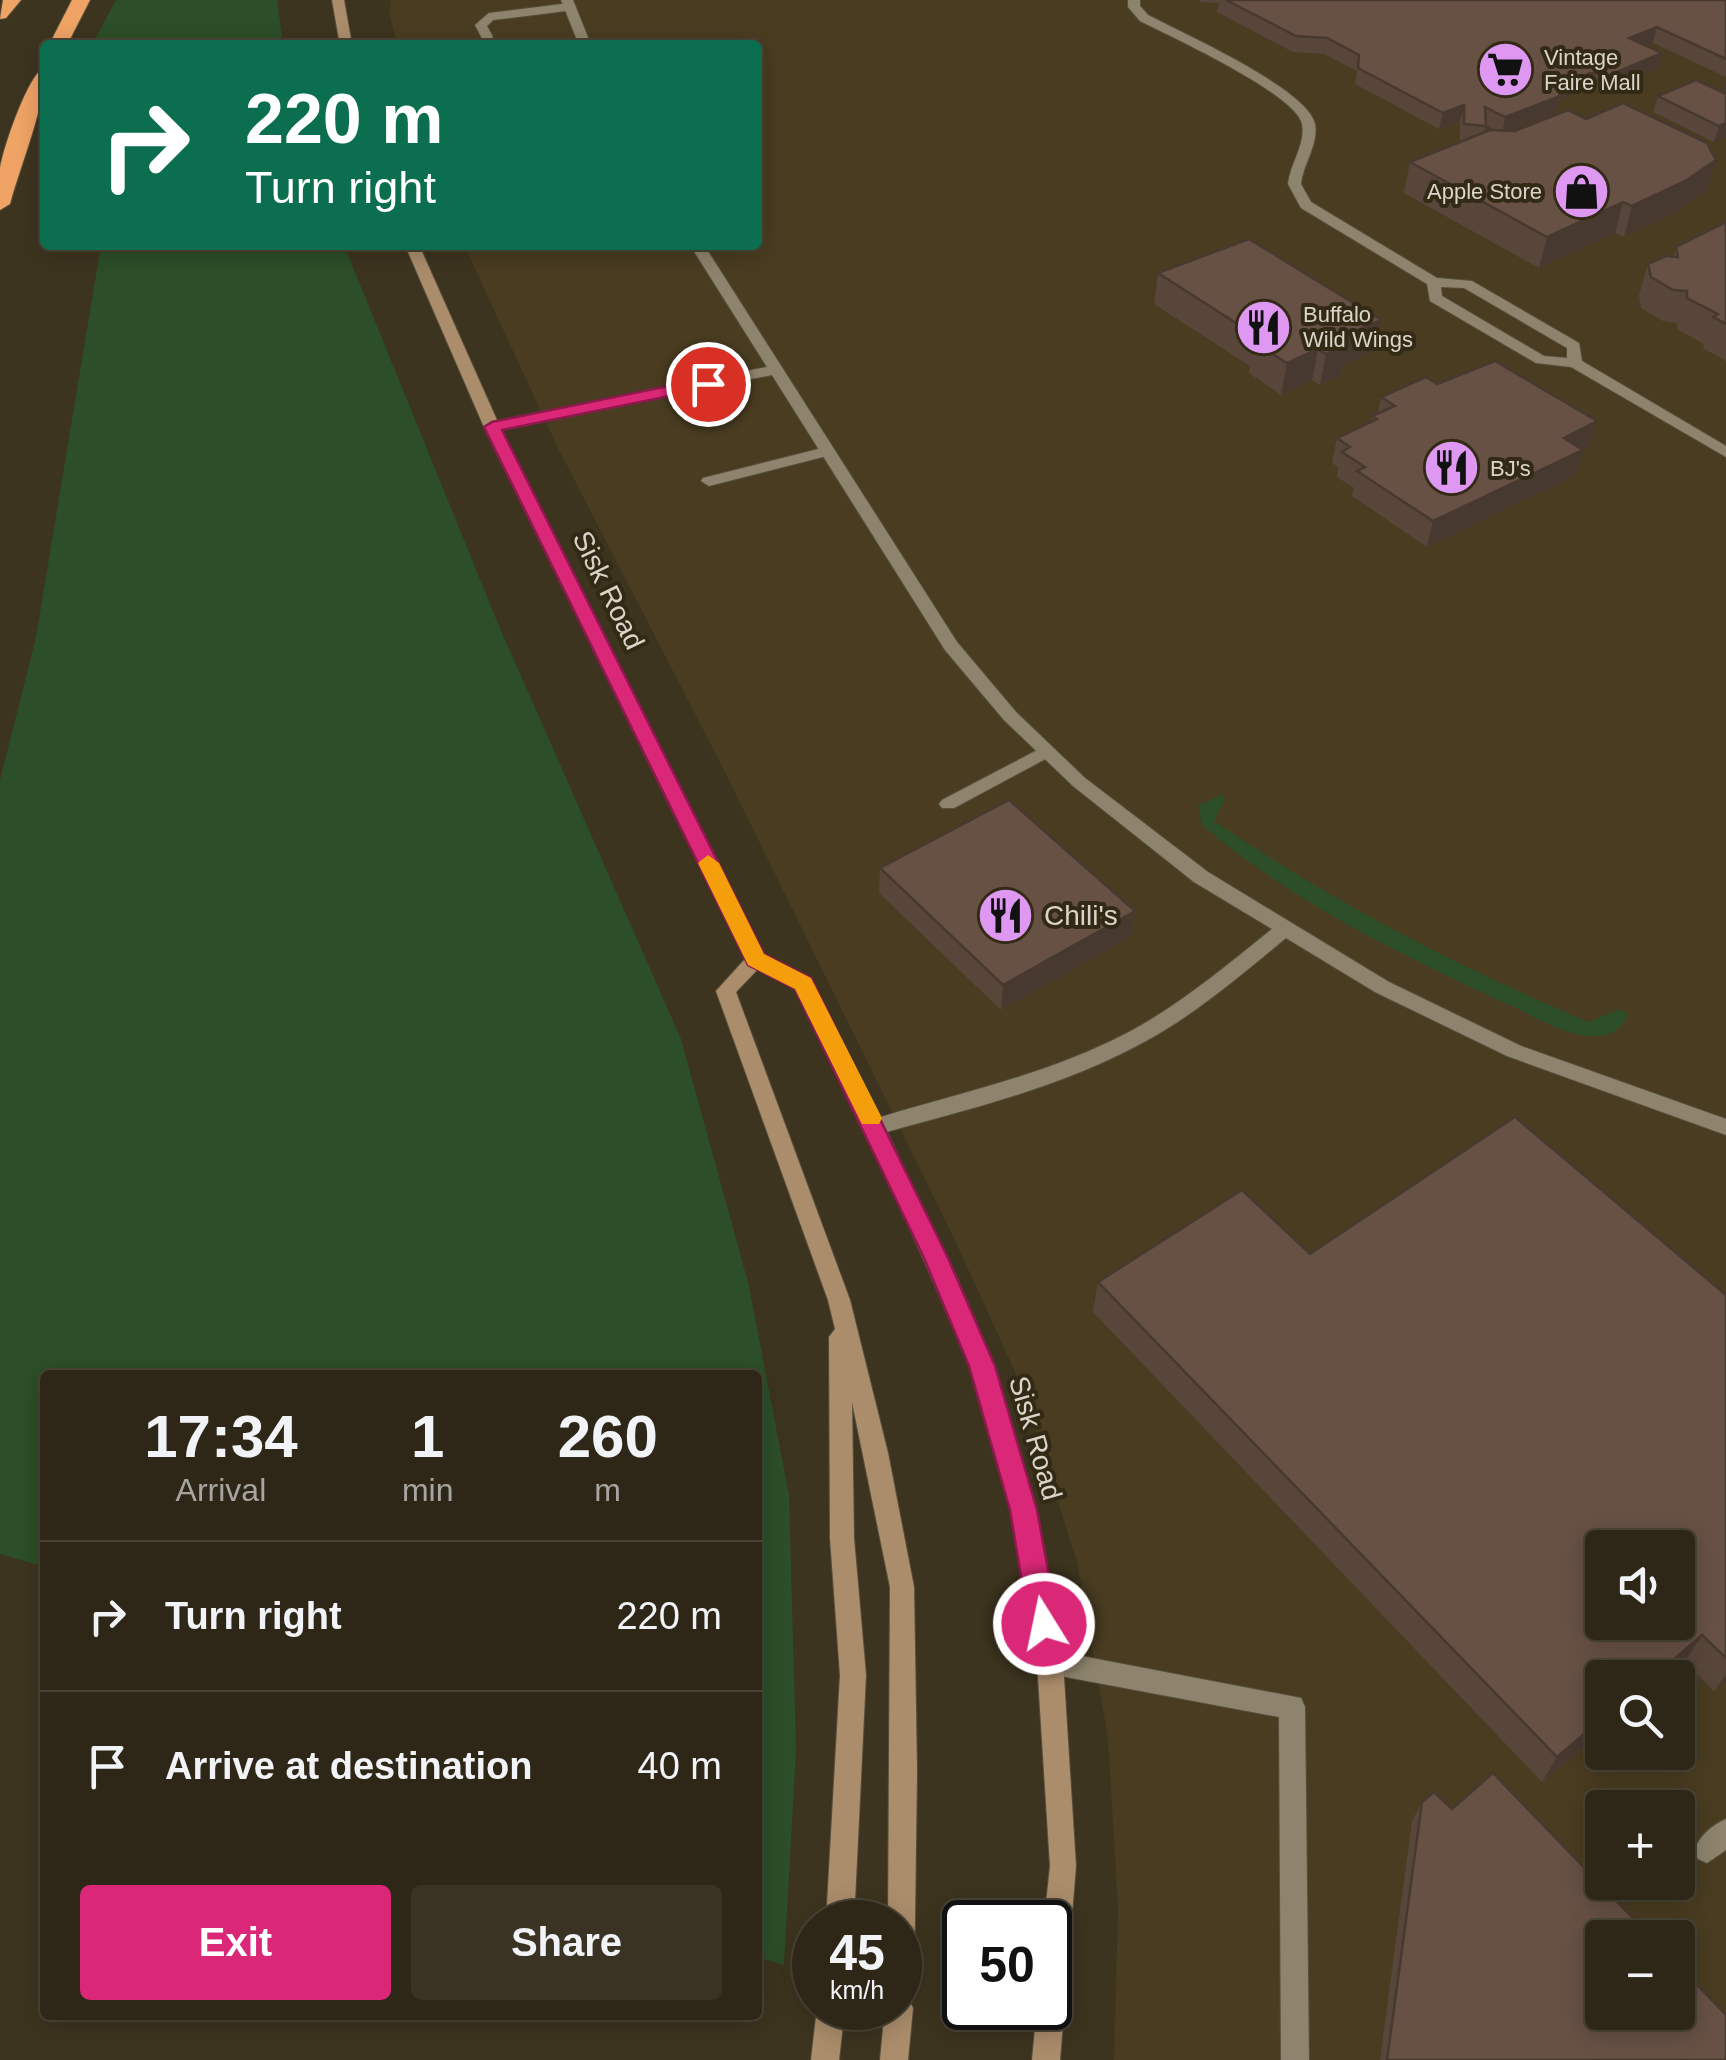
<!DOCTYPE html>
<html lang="en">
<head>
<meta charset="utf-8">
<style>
  :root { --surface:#2e2717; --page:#3a3324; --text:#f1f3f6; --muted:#a7a5a1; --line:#494436; --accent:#db2777 }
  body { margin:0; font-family:Arial,sans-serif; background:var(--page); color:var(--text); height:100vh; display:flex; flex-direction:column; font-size:38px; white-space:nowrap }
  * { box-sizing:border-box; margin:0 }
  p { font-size:32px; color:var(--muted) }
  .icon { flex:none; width:55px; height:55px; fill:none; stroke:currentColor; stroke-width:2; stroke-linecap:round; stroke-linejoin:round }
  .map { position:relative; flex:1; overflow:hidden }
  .drawer { position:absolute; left:40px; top:1370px; width:722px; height:650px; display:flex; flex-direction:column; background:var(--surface); border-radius:10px; box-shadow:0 5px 25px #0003,0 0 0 2px var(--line) }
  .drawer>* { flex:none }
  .banner { position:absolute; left:40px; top:40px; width:722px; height:210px; border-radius:10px; box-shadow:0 5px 25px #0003,0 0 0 2px var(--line); background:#0b6e4f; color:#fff; overflow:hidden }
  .fabs { position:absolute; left:1585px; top:1530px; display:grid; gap:20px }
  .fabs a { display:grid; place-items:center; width:110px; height:110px; border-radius:10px; background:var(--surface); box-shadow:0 5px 25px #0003,0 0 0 2px var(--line); font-size:50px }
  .speed { position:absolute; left:792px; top:1900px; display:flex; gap:20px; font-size:50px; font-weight:700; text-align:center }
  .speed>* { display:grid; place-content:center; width:130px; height:130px; border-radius:50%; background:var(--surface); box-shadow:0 5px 25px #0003,0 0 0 2px var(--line); line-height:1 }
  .speed small { font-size:25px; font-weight:400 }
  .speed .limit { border:5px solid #111; border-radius:15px; background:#fff; color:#111 }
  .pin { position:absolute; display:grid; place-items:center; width:85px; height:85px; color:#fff; margin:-42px; border:5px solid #fff; border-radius:50%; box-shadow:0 2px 10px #0007 }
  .me { position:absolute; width:110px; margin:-55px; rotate:350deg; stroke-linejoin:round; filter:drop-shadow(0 0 8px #0008) }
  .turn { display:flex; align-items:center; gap:35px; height:210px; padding:0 40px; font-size:45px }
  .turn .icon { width:130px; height:130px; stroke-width:2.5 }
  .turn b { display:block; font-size:70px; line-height:85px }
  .eta { display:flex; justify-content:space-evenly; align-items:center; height:170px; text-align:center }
  .eta b { font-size:60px; font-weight:600; line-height:70px }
  .button { display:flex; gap:20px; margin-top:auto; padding:20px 40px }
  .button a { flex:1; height:115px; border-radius:10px; background:var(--accent); color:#fff; font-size:40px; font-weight:600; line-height:115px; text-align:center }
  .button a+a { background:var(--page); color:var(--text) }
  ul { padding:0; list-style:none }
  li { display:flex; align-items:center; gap:30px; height:150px; padding:0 40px; border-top:2px solid var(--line) }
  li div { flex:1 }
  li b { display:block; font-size:38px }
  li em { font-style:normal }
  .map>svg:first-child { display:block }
  .built { fill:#493c21; fill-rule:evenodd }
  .green { fill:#2c4e28 }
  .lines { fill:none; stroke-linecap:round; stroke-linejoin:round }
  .service-casing { stroke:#57503d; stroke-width:2 }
  .minor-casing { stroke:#57503d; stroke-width:2 }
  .secondary-casing { stroke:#57503d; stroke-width:2 }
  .motorway-casing { stroke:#57503d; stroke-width:2 }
  .service { fill:#8e846d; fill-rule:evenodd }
  .minor { fill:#8e846d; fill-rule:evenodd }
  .secondary { fill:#ab8d6b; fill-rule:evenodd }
  .motorway { fill:#efa365; fill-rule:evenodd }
  .wall { fill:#59463b; fill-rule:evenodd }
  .shaded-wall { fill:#483930 }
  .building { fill:#675145; stroke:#483930; stroke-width:2.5; fill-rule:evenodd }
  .route { fill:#db2777; stroke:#8e194d; stroke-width:2.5 }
  .slow { fill:#f59e0b }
  .labels { text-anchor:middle; stroke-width:8; stroke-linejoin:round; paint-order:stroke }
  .far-poi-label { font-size:22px; fill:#dbd5c9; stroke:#332a16; text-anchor:start }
  .street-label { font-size:28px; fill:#dbd5c9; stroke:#332a16 }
  .poi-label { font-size:28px; fill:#dbd5c9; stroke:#332a16; text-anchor:start }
</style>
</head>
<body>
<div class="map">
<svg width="1726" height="2060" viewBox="0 0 1726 2060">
  <rect width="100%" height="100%" fill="#3d341f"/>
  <path class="built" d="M391 0H1726V2060H1114L1118 1907 1108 1737 1077 1562 1022 1387 952 1234 723 768 557 446 464 245H758V45H397L389 12ZM1602 1548H1678V1622H1602ZM1602 1678H1678V1752H1602ZM1602 1808H1678V1882H1602ZM1602 1938H1678V2012H1602Z"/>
  <g class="green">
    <polygon points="116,0 277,0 283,45 92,45"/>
    <polygon points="101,245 344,245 499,626 681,1039 749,1286 789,1495 796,1750 784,1965 758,1957 758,1375 45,1375 45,1567 0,1554 0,780 36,637"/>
    <path d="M1221 795 1225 799 1214 821C1333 902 1456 966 1588 1022L1621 1009 1628 1015C1621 1031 1608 1037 1591 1036 1566 1036 1535 1017 1512 1006 1405 958 1293 902 1202 825L1198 806Z"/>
  </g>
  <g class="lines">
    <defs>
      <g id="service">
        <path d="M1128 0H1140V6L1148 15C1182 33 1308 89 1315 124 1319 144 1303 164 1301 184L1311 202 1437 278 1472 281 1579 343 1582 361 1726 446V457L1571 367 1536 363 1430 301 1427 284 1301 208 1288 184C1290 164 1306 144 1302 124 1296 94 1170 36 1140 21L1128 7ZM1441 287 1464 288 1567 348V358L1544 356 1442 296Z"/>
        <polygon points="570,3 576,7 574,10 493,20 487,26 493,37 487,41 483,40 475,25 489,13"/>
        <polygon points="826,447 834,452 831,455 709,486 701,481 703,478"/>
        <polygon points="1045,746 1054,752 1051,756 954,808 942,808 939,804 942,800"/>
        <polygon points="1050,1650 1301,1698 1305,1707 1309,2060 1281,2060 1279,1717 1050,1674 1041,1670 1037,1662 1041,1654"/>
        <path d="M1726 1819V1850L1707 1863 1698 1859 1694 1850C1700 1836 1712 1825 1726 1819Z"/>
      </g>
      <g id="minor">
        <polygon points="561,0 573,0 591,45 579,45"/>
        <path d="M690 245H704L957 642 1016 712 1085 778 1208 872 1389 982 1521 1046 1726 1119V1135L1507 1056 1375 992 1286 938C1241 975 1196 1014 1144 1042 1060 1088 966 1110 875 1135L868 1133 865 1127 868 1121C956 1093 1046 1076 1129 1032 1181 1004 1226 966 1272 929L1194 882 1073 786 1004 720 945 650 772 375 487 430V424L492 422 767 367Z"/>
      </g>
      <g id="secondary">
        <polygon points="332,0 344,0 352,45 340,45"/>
        <polygon points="405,245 419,245 500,427 763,954 810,979 813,984 885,1127 993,1367 1036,1510 1063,1662 1076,1866 1060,2060 1032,2060 1037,2008 1050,2008 1050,1922 1044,1922 1050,1866 1037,1662 1012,1510 971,1367 865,1127 796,989 758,969 736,992 850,1300 888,1453 914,1587 917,1771 914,1994 910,2002 913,2008 908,2060 880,2060 885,2008 900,2008 900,1922 888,1922 890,1587 852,1402 854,1538 866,1675 854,1922 826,1922 840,1675 830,1538 829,1337 835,1329 828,1300 716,991 746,958 484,427"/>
        <polygon points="817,2008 845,2008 839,2060 811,2060"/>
      </g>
      <g id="motorway">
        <polygon points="3,0 21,0 6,18 0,19"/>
        <polygon points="72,0 90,0 67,45 49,45"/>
        <path d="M45 67C45 108 21 163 10 204L0 210C0 197 0 182 0 169 3 149 28 74 45 67Z"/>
      </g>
    </defs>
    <use href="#service" class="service-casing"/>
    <use href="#minor" class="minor-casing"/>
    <use href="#secondary" class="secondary-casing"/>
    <use href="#motorway" class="motorway-casing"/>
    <use href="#service" class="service"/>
    <use href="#minor" class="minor"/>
    <use href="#secondary" class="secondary"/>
    <use href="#motorway" class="motorway"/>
  </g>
  <g class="wall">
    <path d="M1200 0H1726V77L1653 43 1646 46 1658 69 1605 91 1586 89 1559 101 1556 112 1508 131H1515L1586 119 1716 160 1707 190 1676 212 1624 237 1615 233 1539 268 1404 193 1410 162 1464 140H1460V121L1439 129 1355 84 1357 71 1324 54 1293 52 1217 12 1219 3 1200 2ZM1486 125 1495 130 1484 132Z"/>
    <polygon points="1724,85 1726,137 1714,142 1653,112 1658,96 1722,92"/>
    <polygon points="1726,222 1726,361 1703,348 1704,344 1677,329 1677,323 1663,321 1641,308 1639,295 1648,264 1673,257 1676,247"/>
    <polygon points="1158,273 1374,351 1343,366 1341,376 1320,385 1312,380 1281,395 1249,373 1250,366 1154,304"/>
    <polygon points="1437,384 1589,446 1583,449 1576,475 1427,547 1352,496 1354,488 1337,477 1338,467 1332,463 1337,438 1371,422 1372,416 1378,413 1381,397"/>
    <polygon points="880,868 1135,911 1132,936 1001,1010 879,893"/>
    <polygon points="1310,1254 1726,1295 1726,1681 1714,1691 1685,1662 1542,1782 1093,1312 1098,1282"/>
    <polygon points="1422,1802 1452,1809 1726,2060 1380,2060 1412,1821"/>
  </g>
  <g class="shaded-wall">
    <polygon points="1657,27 1653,43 1625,54 1629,38"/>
    <polygon points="1662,53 1658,69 1605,91 1610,75"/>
    <polygon points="1590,73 1586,89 1559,101 1556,112 1502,134 1505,117 1558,87"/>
    <polygon points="1464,105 1460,121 1439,129 1443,113"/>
    <polygon points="1726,123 1726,137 1714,142 1719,126"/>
    <polygon points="1716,160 1707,190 1676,212 1624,237 1632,206"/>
    <polygon points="1623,202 1615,233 1539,268 1547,237"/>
    <polygon points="1381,320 1374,351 1343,366 1341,376 1320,385 1326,354 1338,339"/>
    <polygon points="1318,349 1312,380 1281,395 1287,363"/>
    <polygon points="1597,421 1589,446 1582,450 1583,450 1576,475 1427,547 1433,521 1564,438"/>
    <polygon points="1135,911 1132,936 1001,1010 1003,985"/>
    <polygon points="1702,1635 1685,1662 1666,1678 1652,1678"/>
    <polygon points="1726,1674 1726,1681 1714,1691"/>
    <polygon points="1602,1719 1602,1731 1542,1782 1557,1757"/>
  </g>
  <g class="building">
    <polygon points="1226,0 1726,0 1726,59 1657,27 1629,38 1662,53 1610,75 1590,73 1558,87 1560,96 1505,117 1485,107 1486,126 1464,124 1464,105 1443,113 1358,68 1359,55 1327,38 1296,36"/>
    <polygon points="1696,80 1724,93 1724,85 1726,84 1726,123 1719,126 1658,96"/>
    <polygon points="1623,103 1707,143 1716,160 1685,181 1632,206 1623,202 1547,237 1410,162 1490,130 1515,131 1568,110 1586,119"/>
    <polygon points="1726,222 1726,324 1713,317 1718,314 1687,298 1687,291 1673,290 1651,277 1648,264 1666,256 1678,257 1676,247"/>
    <polygon points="1249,239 1381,320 1338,339 1347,345 1326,354 1318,349 1287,363 1254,342 1261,339 1158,273"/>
    <polygon points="1495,361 1597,421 1564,438 1583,450 1433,521 1357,471 1365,467 1342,452 1350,447 1337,438 1377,419 1372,416 1395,406 1381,397 1426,377 1437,384"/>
    <polygon points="1009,800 1135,911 1003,985 880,868"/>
    <path d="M1515 1117 1726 1295V1658L1702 1635 1652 1678H1602V1719L1557 1757 1098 1282 1242 1190 1310 1254ZM1602 1548H1678V1622H1602Z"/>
    <polygon points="1493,1773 1652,1938 1602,1938 1602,2012 1678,2012 1678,1965 1726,2015 1726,2060 1387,2060 1422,1802 1434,1792 1452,1809"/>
  </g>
  <polygon class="route" points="708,378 714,380 714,387 502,430 764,954 811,978 948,1258 995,1366 1037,1510 1058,1624 1053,1633 1044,1637 1034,1633 1029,1624 1010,1510 969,1366 924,1258 795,989 748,965 745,959 484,427 492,422"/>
  <polygon class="slow" points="708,855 719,863 764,954 811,978 882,1118 879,1124 862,1124 795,989 748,965 698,863"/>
  <defs>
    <symbol id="supermarket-disc" viewBox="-11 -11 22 22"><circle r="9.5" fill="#de98f2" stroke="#332a16"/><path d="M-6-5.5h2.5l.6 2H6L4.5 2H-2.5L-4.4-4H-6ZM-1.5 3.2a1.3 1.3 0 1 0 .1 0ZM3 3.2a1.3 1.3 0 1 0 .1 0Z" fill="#111"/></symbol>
    <symbol id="shop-disc" viewBox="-11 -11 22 22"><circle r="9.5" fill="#de98f2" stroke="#332a16"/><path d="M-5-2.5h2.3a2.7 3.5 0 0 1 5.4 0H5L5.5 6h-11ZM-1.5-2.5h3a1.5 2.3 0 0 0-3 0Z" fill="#111"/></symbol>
    <symbol id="restaurant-disc" viewBox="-11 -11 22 22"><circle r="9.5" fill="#de98f2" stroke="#332a16"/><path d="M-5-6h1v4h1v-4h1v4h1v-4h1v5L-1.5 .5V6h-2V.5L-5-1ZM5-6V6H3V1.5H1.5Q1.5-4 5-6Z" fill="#111"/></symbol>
  </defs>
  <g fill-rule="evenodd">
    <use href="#supermarket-disc" x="1474" y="38" width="63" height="63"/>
    <use href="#shop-disc" x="1550" y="160" width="63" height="63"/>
    <use href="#restaurant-disc" x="1232" y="296" width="63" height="63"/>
    <use href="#restaurant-disc" x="1420" y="436" width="63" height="63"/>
    <use href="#restaurant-disc" x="974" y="884" width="63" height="63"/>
  </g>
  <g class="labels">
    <g class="far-poi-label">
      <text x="1544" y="65">Vintage<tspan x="1544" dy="25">Faire Mall</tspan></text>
      <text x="1542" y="199" text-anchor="end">Apple Store</text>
      <text x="1303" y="322">Buffalo<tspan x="1303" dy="25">Wild Wings</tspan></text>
      <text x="1490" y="476">BJ's</text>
    </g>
    <g class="street-label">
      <text transform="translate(609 590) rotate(64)" y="10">Sisk Road</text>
      <text transform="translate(1036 1438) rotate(74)" y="10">Sisk Road</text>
    </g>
    <g class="poi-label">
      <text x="1044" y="925">Chili's</text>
    </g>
  </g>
</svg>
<div class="fabs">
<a><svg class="icon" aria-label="sound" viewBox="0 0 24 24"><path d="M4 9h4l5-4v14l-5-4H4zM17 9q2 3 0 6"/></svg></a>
<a><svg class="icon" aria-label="search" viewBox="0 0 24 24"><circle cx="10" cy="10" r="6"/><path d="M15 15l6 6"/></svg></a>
<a>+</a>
<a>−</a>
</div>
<div class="speed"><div>45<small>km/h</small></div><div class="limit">50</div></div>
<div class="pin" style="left:708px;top:384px;background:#d93025"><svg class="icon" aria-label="arrive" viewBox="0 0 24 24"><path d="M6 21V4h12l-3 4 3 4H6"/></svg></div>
<svg class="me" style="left:1044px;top:1624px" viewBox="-20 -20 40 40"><circle r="17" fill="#db2777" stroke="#fff" stroke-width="3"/><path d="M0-11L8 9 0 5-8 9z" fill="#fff"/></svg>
<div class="banner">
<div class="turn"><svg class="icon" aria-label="right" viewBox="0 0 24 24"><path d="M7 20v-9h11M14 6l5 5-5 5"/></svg><div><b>220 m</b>Turn right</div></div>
</div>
<section class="drawer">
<div class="eta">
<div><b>17:34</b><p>Arrival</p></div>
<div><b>1</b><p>min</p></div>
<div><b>260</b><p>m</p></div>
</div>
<ul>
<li><svg class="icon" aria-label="right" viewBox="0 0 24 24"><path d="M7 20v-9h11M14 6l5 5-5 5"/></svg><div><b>Turn right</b></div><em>220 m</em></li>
<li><svg class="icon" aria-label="arrive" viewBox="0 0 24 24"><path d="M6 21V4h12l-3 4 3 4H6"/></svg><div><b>Arrive at destination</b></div><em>40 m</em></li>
</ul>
<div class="button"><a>Exit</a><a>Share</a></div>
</section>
</div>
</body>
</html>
